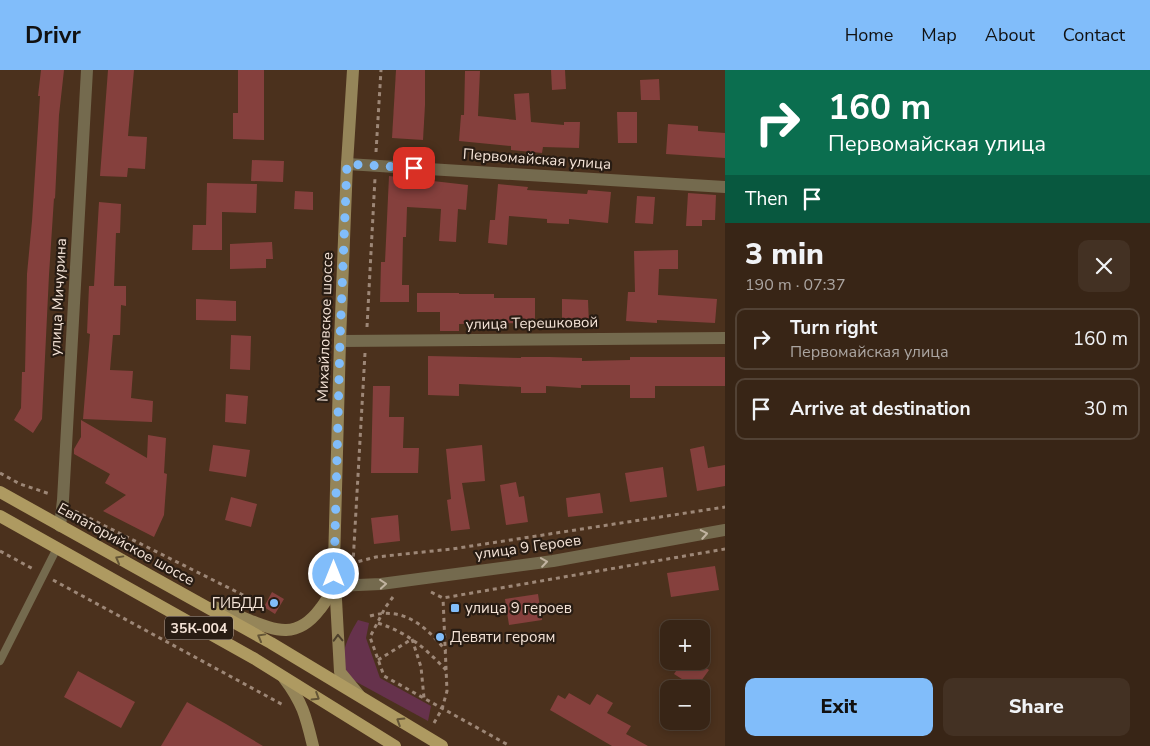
<!DOCTYPE html>
<html lang="en">
<head>
<meta charset="utf-8">
<style>
  :root { --surface:#382516; --page:#433123; --text:#f1f3f6; --muted:#aba5a1; --line:#524235; --accent:#81bdfa }
  body { margin:0; font-family:"Nunito Sans",sans-serif; background:var(--page); color:var(--text); height:100vh; display:flex; flex-direction:column; font-size:19px; white-space:nowrap }
  * { box-sizing:border-box; margin:0 }
  p { font-size:16px; color:var(--muted) }
  .icon { flex:none; width:28px; height:28px; fill:none; stroke:currentColor; stroke-width:2; stroke-linecap:round; stroke-linejoin:round }
  .map { position:relative; flex:1; overflow:hidden }
  .side { display:flex; flex-direction:column; background:var(--surface); width:425px }
  .side>* { flex:none }
  .banner { background:#0b6e4f; color:#fff; overflow:hidden }
  .tools { position:absolute; left:660px; top:550px; display:grid; gap:10px }
  .tools a { display:grid; place-items:center; width:50px; height:50px; border-radius:10px; background:var(--surface); box-shadow:0 2px 8px #0003,0 0 0 1px var(--line); font-size:25px }
  .pin { position:absolute; display:grid; place-items:center; width:42px; height:42px; color:#fff; margin:-21px; border-radius:10px; box-shadow:0 2px 8px #0006 }
  .me { position:absolute; width:55px; margin:-28px; rotate:0deg; stroke-linejoin:round; filter:drop-shadow(0 0 4px #0008) }
  .turn { display:flex; align-items:center; gap:18px; height:105px; padding:0 20px; font-size:22px }
  .turn .icon { width:65px; height:65px; stroke-width:2.5 }
  .turn b { display:block; font-size:35px; line-height:42px }
  .then { display:flex; align-items:center; height:48px; padding:0 20px; background:#0003; gap:10px; font-size:19px }
  .round { display:grid; place-items:center; flex:none; width:52px; height:52px; border-radius:10px; background:var(--page) }
  .head { display:flex; align-items:center; justify-content:space-between; height:85px; padding:0 20px }
  h1 { font-size:30px; font-weight:800; line-height:38px }
  .action { display:flex; gap:10px; margin-top:auto; padding:10px 20px }
  .action a { flex:1; height:58px; border-radius:10px; background:var(--accent); color:#111; font-size:20px; font-weight:800; line-height:58px; text-align:center }
  .action a+a { background:var(--page); color:var(--text) }
  ul { padding:0; list-style:none }
  li { display:flex; align-items:center; gap:15px; height:62px; margin:0 10px 8px; padding:0 10px; border:2px solid var(--line); border-radius:10px }
  li div { flex:1 }
  li b { display:block; font-size:19px }
  li em { font-style:normal }
  header { display:flex; align-items:center; gap:30px; box-sizing:border-box; height:70px; padding:0 25px; background:var(--accent); color:#111 }
  header strong { font-size:24px }
  nav { display:flex; gap:28px; margin-inline-start:auto; font-size:18px }
  main { display:flex; flex:1; min-height:0 }
  .map>svg:first-child { display:block }
  .green { fill:#66324c }
  .building { fill:#85403d }
  .lines { fill:none; stroke-linecap:round; stroke-linejoin:round }
  .path { stroke:#9d8777; stroke-width:3; stroke-dasharray:4 4; stroke-linecap:butt }
  .service { stroke:#746a4e; stroke-width:8 }
  .minor { stroke:#746a4e; stroke-width:12 }
  .tertiary { stroke:#746a4e; stroke-width:12 }
  .secondary { stroke:#958559; stroke-width:12 }
  .primary { stroke:#ae9a61; stroke-width:12 }
  .oneway { stroke:#c1b3a0 }
  .oneway2 { stroke:#645536 }
  .oneway3 { stroke:#4e412c }
  .route { stroke:#81bdfa; stroke-width:9; stroke-dasharray:0 16.2 }
  .poi-dot { fill:#81bdfa; stroke:#281c13; stroke-width:2 }
  .labels { text-anchor:middle; stroke-width:4.5; stroke-linejoin:round; paint-order:stroke }
  .shield { fill:#281c13; stroke:#b7a79c; stroke-width:1 }
  .shield-label { font-size:14px; font-weight:bold; fill:#f4e3d7 }
  .street-label { font-size:15px; fill:#f4e3d7; stroke:#281c13 }
  .poi-label { font-size:15px; fill:#f4e3d7; stroke:#281c13; text-anchor:start }
</style>
</head>
<body>
<header>
<strong>Drivr</strong>
<nav><a>Home</a><a>Map</a><a>About</a><a>Contact</a></nav>
</header>
<main>
<div class="map">
<svg width="725" height="676" viewBox="0 0 725 676">
  <rect width="100%" height="100%" fill="#4b311d"/>
  <path class="green" d="M358 550 369 553 366 568 380 608 431 636 428 651 351 609C349 606 346 603 345 599 339 584 350 563 358 550Z"/>
  <g class="building">
    <polygon points="41,0 64,0 59,45 55,129 54,128 49,205 42,349 33,363 14,350 21,338 22,302 25,302 27,204 32,151 40,26 38,26"/>
    <polygon points="108,0 134,0 128,66 147,67 145,99 128,98 127,107 100,106"/>
    <polygon points="238,0 264,0 264,70 233,69 233,43 238,43"/>
    <polygon points="396,0 425,0 425,35 423,70 392,68"/>
    <polygon points="551,0 565,0 566,19 552,20"/>
    <polygon points="465,1 480,1 478,46 516,50 514,24 529,23 531,52 564,55 564,52 580,52 579,78 543,77 542,83 511,80 511,76 459,71 461,45 464,45"/>
    <polygon points="659,9 660,30 641,30 640,10"/>
    <polygon points="617,42 637,42 637,73 618,73"/>
    <polygon points="668,54 698,56 698,61 725,63 725,88 666,84"/>
    <polygon points="252,90 284,91 283,112 251,111"/>
    <polygon points="389,106 468,115 466,140 458,139 456,172 439,171 441,139 407,137 406,167 403,167 402,215 409,215 409,232 380,232 381,192 385,192"/>
    <polygon points="207,113 257,114 256,143 222,142 222,180 192,180 193,155 206,155"/>
    <polygon points="498,114 528,117 527,120 587,124 588,120 611,122 608,153 569,149 569,154 547,153 547,149 509,146 507,175 488,173 490,150 495,150"/>
    <polygon points="295,121 313,122 313,140 294,139"/>
    <polygon points="688,123 716,125 715,150 702,150 702,156 686,156"/>
    <polygon points="637,126 655,127 653,154 635,153"/>
    <polygon points="99,132 121,134 120,163 116,163 114,216 126,216 126,236 121,235 120,265 113,265 110,300 133,301 131,328 153,331 152,352 83,349 90,264 87,263 89,216 94,216"/>
    <polygon points="272,172 273,189 266,189 266,198 230,199 230,174"/>
    <polygon points="678,180 678,199 659,199 658,225 717,229 715,253 657,250 657,253 626,251 628,222 635,222 634,181"/>
    <polygon points="417,223 459,223 459,224 494,224 494,228 535,228 535,253 459,254 459,261 440,261 440,242 417,242"/>
    <polygon points="196,229 236,231 236,251 196,250"/>
    <polygon points="562,229 588,230 589,255 562,254"/>
    <polygon points="231,265 251,266 250,300 230,299"/>
    <polygon points="428,286 521,288 521,287 549,287 582,288 582,291 630,290 630,287 725,287 725,316 655,316 655,328 630,328 630,315 581,315 581,318 546,316 546,323 521,323 521,317 459,314 459,326 428,325"/>
    <polygon points="373,316 390,316 389,347 404,347 403,378 419,378 418,403 371,403"/>
    <polygon points="226,324 248,326 246,354 225,352"/>
    <polygon points="81,350 147,388 148,365 166,368 164,403 167,404 164,445 154,467 103,441 126,425 105,413 110,404 74,384 74,379 81,367"/>
    <polygon points="213,375 250,380 246,407 209,401"/>
    <polygon points="482,375 485,411 462,413 470,459 451,461 447,430 451,429 446,379"/>
    <polygon points="704,376 708,398 725,395 725,416 697,421 690,379"/>
    <polygon points="663,397 667,427 630,432 625,403"/>
    <polygon points="516,412 519,427 524,426 528,452 506,455 500,415"/>
    <polygon points="600,423 603,443 568,447 566,428"/>
    <polygon points="231,427 257,434 251,457 225,450"/>
    <polygon points="398,445 400,471 374,474 371,448"/>
    <polygon points="715,496 719,520 671,527 667,503"/>
    <polygon points="272,522 284,529 275,544 264,537"/>
    <polygon points="538,524 542,550 509,555 505,529"/>
    <polygon points="683,591 696,591 709,600 696,618 674,604"/>
    <polygon points="78,601 135,632 121,658 64,627"/>
    <polygon points="569,623 590,635 597,624 613,633 607,643 631,656 626,664 648,676 612,676 550,640 558,625 565,629"/>
    <polygon points="187,632 226,654 263,676 161,676"/>
  </g>
  <g class="lines">
    <g class="path">
      <polyline points="376,82 381,0"/>
      <polyline points="367,257 375,108"/>
      <polyline points="365,283 353,493 376,487 452,479 725,437"/>
      <polyline points="0,403 20,414 50,424"/>
      <polyline points="75,441 249,528"/>
      <polyline points="0,481 35,500"/>
      <polyline points="53,510 285,636"/>
      <polyline points="431,522 443,528 725,479"/>
      <polyline points="393,527 385,538 370,567 384,606 510,676"/>
      <path d="M370 546C403 536 426 556 446 581"/>
      <path d="M378 553C408 563 424 577 446 600"/>
      <polyline points="378,590 412,569 421,597 424,628"/>
      <polyline points="434,653 442,639 447,621 443,528"/>
    </g>
    <polyline class="service" points="0,591 57,478"/>
    <g class="minor">
      <polyline points="347,94 725,117"/>
      <polyline points="340,271 725,268"/>
      <polyline points="60,456 63,430 87,0"/>
    </g>
    <polyline class="tertiary" points="335,516 381,514 553,491 725,460"/>
    <g class="secondary">
      <polyline points="353,0 347,94 340,271 334,493 340,602 359,625"/>
      <path d="M214 537C224 541 234 544 244 548 274 560 296 571 320 539 326 532 330 523 335 516"/>
      <path d="M284 608C303 633 306 647 313 676"/>
    </g>
    <g class="primary">
      <polyline points="0,422 271,573 442,676"/>
      <polyline points="0,446 255,589 395,676"/>
    </g>
  </g>
  <defs><path id="oneway-chevron" d="M-2-3.5L2.5 0L-2 3.5" fill="none" stroke-width="1.6" stroke-linecap="round" stroke-linejoin="round" transform="scale(1.25)"/></defs>
  <g class="oneway">
    <use href="#oneway-chevron" transform="translate(704 464) rotate(-10)"/>
    <use href="#oneway-chevron" transform="translate(544 492) rotate(-8)"/>
    <use href="#oneway-chevron" transform="translate(383 514) rotate(-5)"/>
  </g>
  <g class="oneway2">
    <use href="#oneway-chevron" transform="translate(119 489) rotate(-151)"/>
    <use href="#oneway-chevron" transform="translate(261 567) rotate(-151)"/>
    <use href="#oneway-chevron" transform="translate(316 627) rotate(32)"/>
    <use href="#oneway-chevron" transform="translate(400 651) rotate(-148)"/>
  </g>
  <use class="oneway3" href="#oneway-chevron" transform="translate(338 568) rotate(-92)"/>
  <g class="lines">
    <polyline class="route" points="334,504 340,271 347,94 414,98"/>
  </g>
  <g class="poi-dot">
    <circle cx="274" cy="533" r="5"/>
    <rect x="450" y="533" width="10" height="10" rx="2.5"/>
    <circle cx="440" cy="567" r="5"/>
  </g>
  <g class="labels">
    <rect class="shield" x="165" y="546.5" width="68" height="23" rx="4"/>
    <g class="shield-label">
      <text x="199" y="563">35К-004</text>
    </g>
    <g class="street-label">
      <text transform="translate(537 89) rotate(4)" y="5">Первомайская улица</text>
      <text transform="translate(58 227) rotate(-87)" y="5">улица Мичурина</text>
      <text transform="translate(532 253) rotate(-1)" y="5">улица Терешковой</text>
      <text transform="translate(325 257) rotate(-88)" y="5">Михайловское шоссе</text>
      <text transform="translate(126 474) rotate(29)" y="5">Евпаторийское шоссе</text>
      <text transform="translate(528 477) rotate(-8)" y="5">улица 9 Героев</text>
    </g>
    <g class="poi-label">
      <text x="264" y="538" text-anchor="end">ГИБДД</text>
      <text x="465" y="543">улица 9 героев</text>
      <text x="450" y="572">Девяти героям</text>
    </g>
  </g>
</svg>
<div class="tools">
<a>+</a>
<a>−</a>
</div>
<div class="pin" style="left:414px;top:98px;background:#d93025"><svg class="icon" aria-label="arrive" viewBox="0 0 24 24"><path d="M6 21V4h12l-3 4 3 4H6"/></svg></div>
<svg class="me" style="left:334px;top:504px" viewBox="-20 -20 40 40"><circle r="17" fill="#81bdfa" stroke="#fff" stroke-width="3"/><path d="M0-11L8 9 0 5-8 9z" fill="#fff"/></svg>
</div>
<section class="side">
<div class="banner">
<div class="turn"><svg class="icon" aria-label="right" viewBox="0 0 24 24"><path d="M7 20v-9h11M14 6l5 5-5 5"/></svg><div><b>160 m</b>Первомайская улица</div></div>
<div class="then">Then<svg class="icon" aria-label="arrive" viewBox="0 0 24 24"><path d="M6 21V4h12l-3 4 3 4H6"/></svg></div>
</div>
<div class="head"><div><h1>3 min</h1><p>190 m · 07:37</p></div><a class="round"><svg class="icon" aria-label="close" viewBox="0 0 24 24"><path d="M6 6l12 12M18 6L6 18"/></svg></a></div>
<ul>
<li><svg class="icon" aria-label="right" viewBox="0 0 24 24"><path d="M7 20v-9h11M14 6l5 5-5 5"/></svg><div><b>Turn right</b><p>Первомайская улица</p></div><em>160 m</em></li>
<li><svg class="icon" aria-label="arrive" viewBox="0 0 24 24"><path d="M6 21V4h12l-3 4 3 4H6"/></svg><div><b>Arrive at destination</b></div><em>30 m</em></li>
</ul>
<div class="action"><a>Exit</a><a>Share</a></div>
</section>
</main>
</body>
</html>
